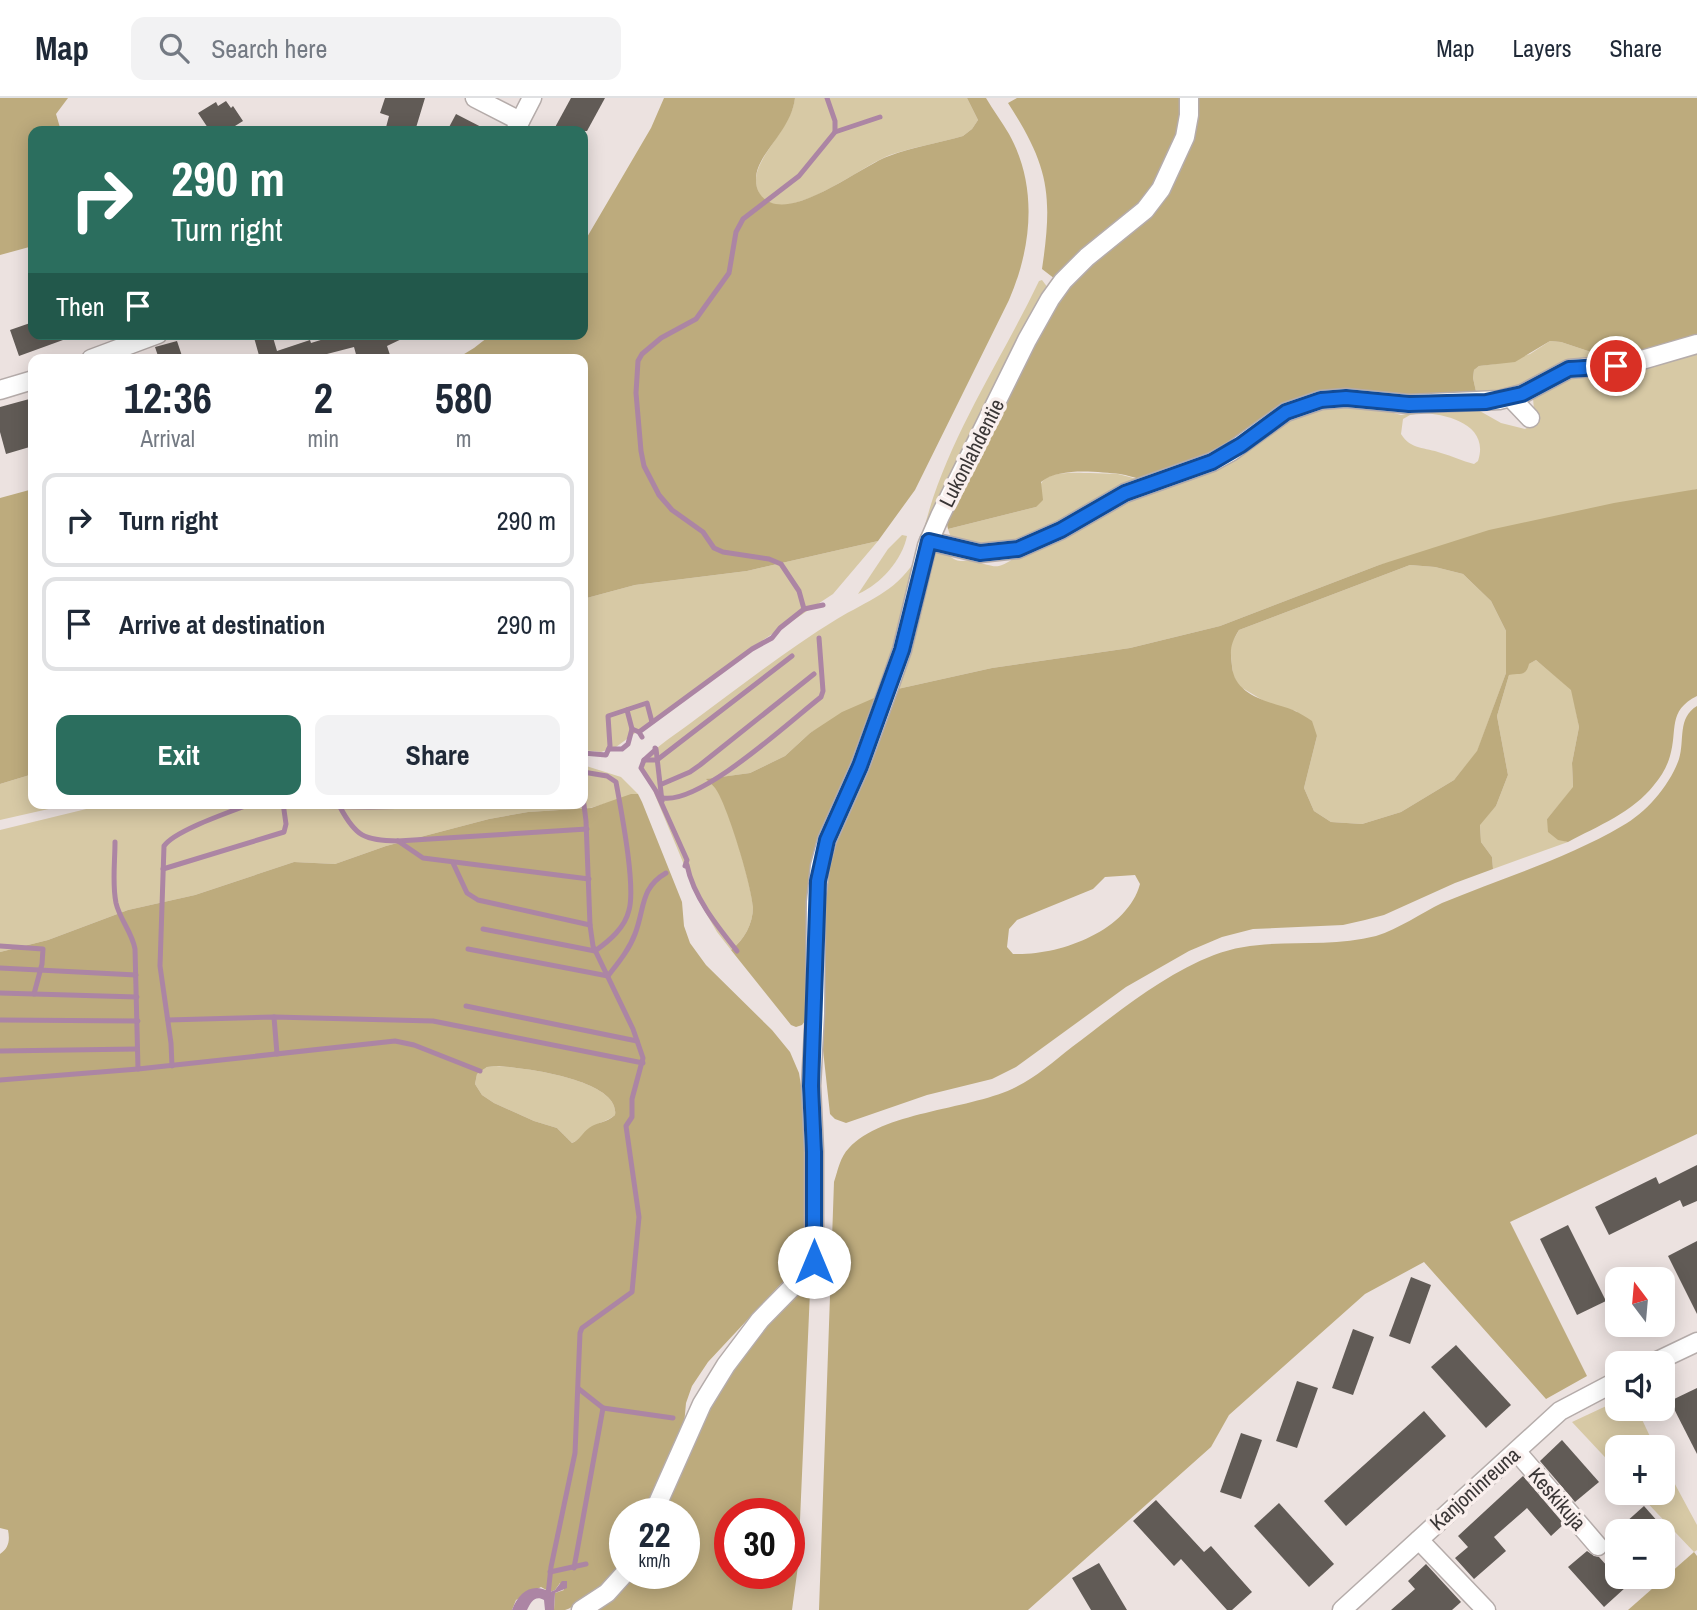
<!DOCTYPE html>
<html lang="en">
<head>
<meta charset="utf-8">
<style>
  :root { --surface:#fff; --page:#f2f2f3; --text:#1f2937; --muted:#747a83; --line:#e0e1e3; --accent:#2b6e5e }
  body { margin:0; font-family:"Archivo Narrow",sans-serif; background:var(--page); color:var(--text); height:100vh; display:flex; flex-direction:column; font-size:26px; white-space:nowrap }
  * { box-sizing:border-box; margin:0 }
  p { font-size:23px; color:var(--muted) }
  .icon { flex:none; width:38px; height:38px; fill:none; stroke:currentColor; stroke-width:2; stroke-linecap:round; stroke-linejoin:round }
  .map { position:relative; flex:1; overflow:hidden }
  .details { position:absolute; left:28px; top:256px; width:560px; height:455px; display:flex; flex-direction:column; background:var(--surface); border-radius:14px; box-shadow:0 4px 18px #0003 }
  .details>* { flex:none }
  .banner { position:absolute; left:28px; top:28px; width:560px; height:214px; border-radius:14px; box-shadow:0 4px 18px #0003; background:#2b6e5e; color:#fff; overflow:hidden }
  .needle { width:46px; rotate:344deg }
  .buttons { position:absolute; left:1605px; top:1169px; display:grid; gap:14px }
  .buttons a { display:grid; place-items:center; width:70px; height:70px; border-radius:14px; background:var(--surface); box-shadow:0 4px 18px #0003; font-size:35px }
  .speed { position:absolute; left:609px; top:1400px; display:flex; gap:14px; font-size:35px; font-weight:700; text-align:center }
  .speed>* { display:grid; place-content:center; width:91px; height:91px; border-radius:50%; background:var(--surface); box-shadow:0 4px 18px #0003; line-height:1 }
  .speed small { font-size:18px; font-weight:400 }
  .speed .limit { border:10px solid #d22; background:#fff; color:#111 }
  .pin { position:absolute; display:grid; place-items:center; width:60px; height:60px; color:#fff; margin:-30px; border:4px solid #fff; border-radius:50%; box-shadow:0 2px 7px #0007 }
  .me { position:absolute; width:77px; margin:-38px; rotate:0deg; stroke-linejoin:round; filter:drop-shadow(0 0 5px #0008) }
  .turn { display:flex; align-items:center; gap:24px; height:147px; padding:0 28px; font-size:32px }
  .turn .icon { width:91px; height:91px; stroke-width:2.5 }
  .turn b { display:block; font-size:49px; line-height:60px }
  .then { display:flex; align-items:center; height:66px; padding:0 28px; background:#0003; gap:14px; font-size:26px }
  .eta { display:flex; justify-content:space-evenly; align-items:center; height:119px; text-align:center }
  .eta b { font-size:42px; font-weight:700; line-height:49px }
  .action { display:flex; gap:14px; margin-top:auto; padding:14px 28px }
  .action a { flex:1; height:80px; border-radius:14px; background:var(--accent); color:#fff; font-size:28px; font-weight:700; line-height:80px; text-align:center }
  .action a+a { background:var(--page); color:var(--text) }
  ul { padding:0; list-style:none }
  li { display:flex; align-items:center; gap:21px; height:94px; margin:0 14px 10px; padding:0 14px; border:4px solid var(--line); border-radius:14px }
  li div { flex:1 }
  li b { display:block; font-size:26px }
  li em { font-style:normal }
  header { display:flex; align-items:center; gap:42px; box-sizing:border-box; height:98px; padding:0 35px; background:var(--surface); border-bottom:2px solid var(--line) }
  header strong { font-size:33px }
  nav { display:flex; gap:38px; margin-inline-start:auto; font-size:24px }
  .search { width:490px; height:63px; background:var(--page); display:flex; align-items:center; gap:18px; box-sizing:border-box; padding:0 24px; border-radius:14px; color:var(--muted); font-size:26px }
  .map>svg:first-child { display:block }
  .green { fill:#d7c9a5; fill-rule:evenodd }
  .forest { fill:#bdab7d; fill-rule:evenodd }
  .water { fill:#ac85a4 }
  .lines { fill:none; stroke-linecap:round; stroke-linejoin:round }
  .stream { stroke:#ac85a4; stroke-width:5 }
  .building { fill:#615b56 }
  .minor-casing { stroke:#b5acaa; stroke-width:21 }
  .minor { stroke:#fff; stroke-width:18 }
  .route-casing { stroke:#114b97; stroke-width:18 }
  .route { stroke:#1a73e8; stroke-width:12 }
  .labels { text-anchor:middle; stroke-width:7; stroke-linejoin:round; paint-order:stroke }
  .street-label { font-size:21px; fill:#3a3636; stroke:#f9efed }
</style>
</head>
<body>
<header>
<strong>Map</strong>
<div class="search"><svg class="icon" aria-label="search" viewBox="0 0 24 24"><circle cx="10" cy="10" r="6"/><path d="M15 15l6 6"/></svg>Search here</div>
<nav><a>Map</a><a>Layers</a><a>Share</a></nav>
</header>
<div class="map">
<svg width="1697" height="1512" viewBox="0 0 1697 1512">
  <rect width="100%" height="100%" fill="#ece2e0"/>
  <g class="green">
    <path d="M795 0H967L978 22 972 31 963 38C939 45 913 49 890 57 860 68 784 131 760 97 757 92 756 87 756 82 756 58 791 31 795 0Z"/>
    <path d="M1042 182 1048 190 922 439C943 347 999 267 1039 183Z"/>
    <polygon points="1550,243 1561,244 1612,261 1559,266 1521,290 1477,298 1473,280 1474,272 1479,268 1495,266 1530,256"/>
    <path d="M1697 252V391L1379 467 1220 528 1130 550 992 570 893 592 932 455C947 449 946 458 956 462 961 464 968 462 973 463 998 469 995 473 1019 457L1305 314 1335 307 1372 309 1401 317 1421 313 1478 312 1501 325 1525 331 1535 325 1533 300 1558 282ZM1422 315C1448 316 1490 327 1478 363L1474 366C1462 363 1452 358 1441 355 1425 349 1411 352 1401 336L1403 321 1410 317Z"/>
    <path d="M1090 375 1118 376 1141 382 1024 443 983 447 958 442 950 437 948 431 1036 409C1038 402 1038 392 1041 386 1047 372 1078 375 1090 375Z"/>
    <path d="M902 437 907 438C902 462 881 486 858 496L888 451Z"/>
    <polygon points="878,443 833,496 757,546 616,649 601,654 583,652 583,501 635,487 747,473"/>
    <path d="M914 464H917L881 597 810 635 785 658 750 675 707 681C710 685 715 689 718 693 730 715 751 785 753 809 753 826 744 842 731 852L717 834 700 805 642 666C655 648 678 635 696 621 742 587 788 551 837 521 867 503 895 494 914 464Z"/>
    <polygon points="1410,467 1435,469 1463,476 1491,503 1506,533 1506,575 1477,654 1454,682 1401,714 1362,726 1331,724 1314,713 1304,690 1317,638 1296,613 1269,606 1239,588 1233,577 1230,548 1239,532"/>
    <polygon points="1536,562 1572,592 1579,629 1572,665 1573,690 1547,721 1558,741 1568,744 1493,771 1492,759 1481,744 1480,726 1496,708 1508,677 1497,618 1509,577"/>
    <polygon points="583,667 621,679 638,696 590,710 528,714 489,721 386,748 335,766 294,764 195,797 128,812 48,842 0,854 0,732 111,705 583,705"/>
    <polygon points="33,676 33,705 75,705 0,722 0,686"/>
    <path d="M496 968C520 969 621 981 615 1017 608 1023 600 1024 592 1029 585 1035 580 1041 572 1045L557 1030 534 1023 494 1005 482 997 475 986 477 976 487 969Z"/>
    <polygon points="1617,1303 1617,1311 1637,1311 1655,1349 1617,1349 1617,1372 1572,1324"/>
    <polygon points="1663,1364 1697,1427 1697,1452 1694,1454 1638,1395 1662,1395"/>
  </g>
  <g class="forest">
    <polygon points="0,0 68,0 56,16 61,33 33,33 33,148 0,157"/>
    <path d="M664 0H795C791 34 756 56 756 81 756 87 757 92 760 96 784 131 860 68 889 58 913 49 939 45 963 38L972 31 978 22 967 0H986C993 12 1002 24 1009 36 1038 88 1032 149 1009 202L915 392 878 443 747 473 635 487 583 501V261H456L474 250 492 236H583V146L651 30Z"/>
    <path d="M1017 0H1182L1175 51 1151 98 1055 181 1042 171C1053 97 1049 68 1008 5Z"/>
    <path d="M1198 0H1697V240L1612 261 1561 244 1550 243 1515 264 1479 268 1474 272 1473 280 1477 298C1443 299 1409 298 1375 296 1358 295 1338 291 1322 294 1280 302 1267 323 1234 344 1207 361 1177 372 1146 380 1138 382 1128 377 1120 376 1098 374 1059 369 1041 384L1043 402 1036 409 948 431 946 422 1062 189 1165 96 1182 70 1197 26Z"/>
    <polygon points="33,391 33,676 0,686 0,400"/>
    <path d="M1697 391V598C1667 613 1678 632 1670 658 1667 669 1661 679 1654 687 1633 714 1598 728 1568 744L1558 742 1548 734 1547 721 1573 689 1572 665 1579 629 1571 592 1536 562 1529 566C1526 579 1520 575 1509 577L1497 618 1508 677 1496 708 1480 727 1481 744 1492 759 1493 771 1455 785 1384 817 1365 822 1343 827 1253 831 1222 839 1189 853 1126 889 1016 969 992 981 927 997 846 1025 835 1021 830 1016 823 952V820L826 773 893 592 992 570 1130 550 1220 528 1379 467 1489 432 1614 405ZM1410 467 1435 469 1463 476 1491 503 1506 533V575L1477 653 1454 682 1401 714 1362 726 1331 724 1314 713 1304 690 1317 638 1312 623C1306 619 1300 615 1293 612 1270 604 1234 598 1232 568 1230 551 1230 547 1239 532ZM1135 777 1140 786C1127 834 1058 858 1013 856L1007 849 1009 831 1017 822 1093 791 1105 779Z"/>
    <path d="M881 597 813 768 805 923 802 927 796 929 791 927 731 852C744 842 753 826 753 809 751 786 729 713 717 693 715 689 710 685 706 681L750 675 785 658 810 635 842 614Z"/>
    <path d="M1697 608V1036L1510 1124 1587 1278 1546 1301 1424 1164 1365 1196 1229 1317 1211 1349 1028 1512H819L834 1084C838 1072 840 1059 849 1050 882 1014 966 1012 1012 991 1034 981 1053 964 1072 949 1116 916 1162 877 1214 857 1266 837 1323 852 1376 838 1399 831 1421 815 1442 805 1502 780 1566 761 1622 728 1646 715 1670 687 1679 661 1685 642 1677 620 1697 608Z"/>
    <path d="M631 696H638L642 704 682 804 684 828 690 845 706 867 772 932 790 954 799 975 806 1019 807 1158 708 1264 692 1288 686 1305 684 1327 645 1416H625V1461C618 1476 580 1508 565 1512 561 1512 557 1512 554 1512L555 1495 564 1492 560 1485 555 1492 550 1494 541 1489 516 1502 512 1512H0V1456C9 1450 10 1442 8 1432L0 1430V854L48 842 128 812 195 797 294 764 335 766 386 748 489 721 528 714 591 710ZM496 968C520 969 621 981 615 1017 607 1025 597 1024 589 1030 582 1035 580 1042 572 1045L557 1030 534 1023 494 1005 482 997 475 986 477 976 487 969Z"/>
    <path d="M810 1193 798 1468 792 1512H593L632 1475H684V1416H660L711 1303 742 1256 782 1210 800 1196ZM730 1416H789V1475H730Z"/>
    <polygon points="1694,1454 1697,1458 1697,1512 1628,1512"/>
  </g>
  <path class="water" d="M562 1483H567V1490L555 1495 554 1512H545L544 1502C535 1497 531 1504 527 1512H512C519 1494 532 1484 550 1494L555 1492Z"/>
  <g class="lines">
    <g class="stream">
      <polyline points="835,34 880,19"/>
      <polyline points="804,511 823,507"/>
      <polyline points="627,612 632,631 639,634 642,639"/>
      <polyline points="639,634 752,551 772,540 780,530 804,511 799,493 781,466 769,461 723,454 714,450 703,434 672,412 659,397 644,368 641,353 636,295 638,263 642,256 661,240 696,221 729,175 736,134 743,121 799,78 835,34 835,23 827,0"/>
      <polyline points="655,650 655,652 644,662 641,670 656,693 687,762 685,768"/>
      <polyline points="609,651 622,651 628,646 632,631"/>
      <polyline points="656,651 662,703"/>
      <polyline points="583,655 606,657 610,648 608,618 647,605 652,624"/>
      <polyline points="644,662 657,662 792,558"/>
      <polyline points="662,686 690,674 700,667 814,576"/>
      <path d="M663 700C701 706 789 624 821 599L823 593 819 540"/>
      <polyline points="283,708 370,709 583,705"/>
      <path d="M340 709C356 739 364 742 398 743L587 731"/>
      <polyline points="398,743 423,760 589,781"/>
      <path d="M115 744C115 764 112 786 116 805 120 822 132 834 135 851L138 971 395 943 414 947 480 973"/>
      <polyline points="453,765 467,795 478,802 590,827"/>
      <path d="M687 767C693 798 717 828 737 853"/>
      <polyline points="163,771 284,734 286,726 283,705"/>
      <path d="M483 831 595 853C609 843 625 830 629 812 636 788 621 712 616 684L607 678 583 674"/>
      <polyline points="0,848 43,851 42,866 34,896"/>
      <path d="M468 851 608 878C618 865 629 852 635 836 645 810 640 790 666 775"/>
      <polyline points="0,870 136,877"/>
      <polyline points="0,895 137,899"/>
      <polyline points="466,908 637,943"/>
      <polyline points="274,919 277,956"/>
      <polyline points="0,922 138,923"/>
      <polyline points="168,922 274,919 433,923 643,965"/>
      <polyline points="0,953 137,951"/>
      <path d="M172 968 171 945 160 868 164 748C175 732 233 713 253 705"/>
      <polyline points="0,982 138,971"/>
      <polyline points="603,1310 673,1320"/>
      <polyline points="574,1470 603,1310 579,1291"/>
      <polyline points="550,1474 586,1466"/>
      <polyline points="548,1497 551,1469 575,1355 580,1235 582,1230 632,1194 639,1119 626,1028 632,1019 632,1001 643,960 633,931 593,848 590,827 586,723 583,699"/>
    </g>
  </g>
  <g class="building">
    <polygon points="385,0 425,0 415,33 385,33 389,18 380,15"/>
    <polygon points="571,0 605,0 587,33 553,33"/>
    <polygon points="226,3 231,10 233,8 243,23 227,33 210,33 198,15 216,4 218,8"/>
    <polygon points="456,16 489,33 447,33"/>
    <polygon points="33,224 33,236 73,236 74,238 19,258 10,232"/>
    <polygon points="253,236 272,236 277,253 310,242 311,245 340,236 412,236 387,248 390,257 377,261 370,261 369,257 357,260 354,249 327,256 328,261 260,261"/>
    <polygon points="177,243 183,261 159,261 155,249"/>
    <polygon points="33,300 33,348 6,356 0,334 0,309"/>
    <polygon points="1697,1067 1697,1103 1683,1109 1680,1102 1609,1137 1595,1109 1656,1079 1659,1086"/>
    <polygon points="1568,1127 1606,1203 1577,1217 1540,1141"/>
    <polygon points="1697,1143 1697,1216 1668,1158"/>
    <polygon points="1411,1179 1431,1187 1410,1246 1389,1238"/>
    <polygon points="1353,1231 1374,1239 1353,1297 1332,1290"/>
    <polygon points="1456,1247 1511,1307 1486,1330 1431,1269"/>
    <polygon points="1297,1283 1318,1290 1297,1350 1276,1343"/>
    <polygon points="1697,1290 1697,1356 1670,1303"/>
    <polygon points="1424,1313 1446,1338 1346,1428 1324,1403"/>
    <polygon points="1241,1335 1262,1342 1241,1401 1220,1394"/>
    <polygon points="1562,1342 1599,1384 1575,1404 1540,1363"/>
    <polygon points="1523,1378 1564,1426 1551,1438 1527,1410 1494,1439 1506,1453 1474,1481 1455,1460 1468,1449 1458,1438"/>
    <polygon points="1156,1402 1204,1454 1211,1448 1252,1494 1232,1512 1227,1512 1181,1461 1174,1468 1133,1423"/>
    <polygon points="1279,1405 1334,1466 1309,1489 1254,1428"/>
    <polygon points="1644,1408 1666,1433 1616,1433"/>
    <polygon points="1587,1453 1594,1458 1599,1459 1626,1489 1604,1509 1568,1469"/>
    <polygon points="1099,1465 1127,1512 1091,1512 1072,1480"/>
    <polygon points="1426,1466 1461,1504 1452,1512 1391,1512 1415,1491 1408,1483"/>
  </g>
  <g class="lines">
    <defs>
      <g id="minor">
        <polyline points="475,0 520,23"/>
        <polyline points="515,33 532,0"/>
        <polyline points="91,261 158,236"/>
        <polyline points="0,292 33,282"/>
        <polyline points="1511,300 1530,320"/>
        <polyline points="929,443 980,455 1018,451 1061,432 1125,395 1212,364 1232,353 1286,314 1321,302 1346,300 1409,306 1499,302 1522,296 1569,271 1628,266 1697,246"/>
        <polyline points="1653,1265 1697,1244"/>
        <polyline points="1517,1354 1598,1448"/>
        <polyline points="653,1416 702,1306 726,1267 760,1222 814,1167 814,1053 811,988 815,915 816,804 820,768 827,742 860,668 889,589 902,552 927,448 940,418 1027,242 1050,201 1063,183 1087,159 1145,112 1161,91 1185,39 1189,17 1189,0"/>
        <polyline points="1419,1442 1486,1512"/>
        <polyline points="581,1512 607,1495 625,1475"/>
        <polyline points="1342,1512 1560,1313 1617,1283"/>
      </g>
    </defs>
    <use href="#minor" class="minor-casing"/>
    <use href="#minor" class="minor"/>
  </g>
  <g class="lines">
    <defs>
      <polyline id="route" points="814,1164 814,1054 811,988 818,783 827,742 860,668 902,552 929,443 980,455 1018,451 1061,432 1125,395 1212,364 1241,347 1286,314 1321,302 1346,300 1409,306 1486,304 1522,296 1569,271 1616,268"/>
    </defs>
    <use href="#route" class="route-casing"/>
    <use href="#route" class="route"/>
  </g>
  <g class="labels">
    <g class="street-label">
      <text transform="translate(972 355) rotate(-63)" y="7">Lukonlahdentie</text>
      <text transform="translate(1475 1391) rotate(-42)" y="7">Kanjoninreuna</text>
      <text transform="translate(1557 1401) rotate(49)" y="7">Keskikuja</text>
    </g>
  </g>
</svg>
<div class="buttons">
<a><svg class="needle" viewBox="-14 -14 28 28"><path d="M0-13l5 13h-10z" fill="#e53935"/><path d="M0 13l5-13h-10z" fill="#747a83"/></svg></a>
<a><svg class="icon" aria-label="sound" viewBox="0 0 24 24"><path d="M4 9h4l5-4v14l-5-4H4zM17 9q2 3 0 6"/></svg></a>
<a>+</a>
<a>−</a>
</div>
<div class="speed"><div>22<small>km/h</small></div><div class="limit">30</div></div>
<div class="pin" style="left:1616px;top:268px;background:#d93025"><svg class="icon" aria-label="arrive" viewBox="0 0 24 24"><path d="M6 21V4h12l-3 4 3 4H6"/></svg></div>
<svg class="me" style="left:814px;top:1164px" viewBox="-20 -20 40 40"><circle r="19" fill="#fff"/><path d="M0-13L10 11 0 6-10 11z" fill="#1a73e8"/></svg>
<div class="banner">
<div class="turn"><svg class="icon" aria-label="right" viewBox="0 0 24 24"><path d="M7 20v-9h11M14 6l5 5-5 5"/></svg><div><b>290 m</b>Turn right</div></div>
<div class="then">Then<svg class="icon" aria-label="arrive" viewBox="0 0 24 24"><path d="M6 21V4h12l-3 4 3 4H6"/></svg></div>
</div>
<section class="details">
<div class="eta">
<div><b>12:36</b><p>Arrival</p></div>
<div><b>2</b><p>min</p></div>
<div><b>580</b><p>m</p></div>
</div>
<ul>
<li><svg class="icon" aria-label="right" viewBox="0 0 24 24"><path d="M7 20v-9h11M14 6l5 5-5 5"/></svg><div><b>Turn right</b></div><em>290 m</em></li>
<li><svg class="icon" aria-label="arrive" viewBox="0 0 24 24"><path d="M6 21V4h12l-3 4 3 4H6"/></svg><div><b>Arrive at destination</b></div><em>290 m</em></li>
</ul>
<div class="action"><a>Exit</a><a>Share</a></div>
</section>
</div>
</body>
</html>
